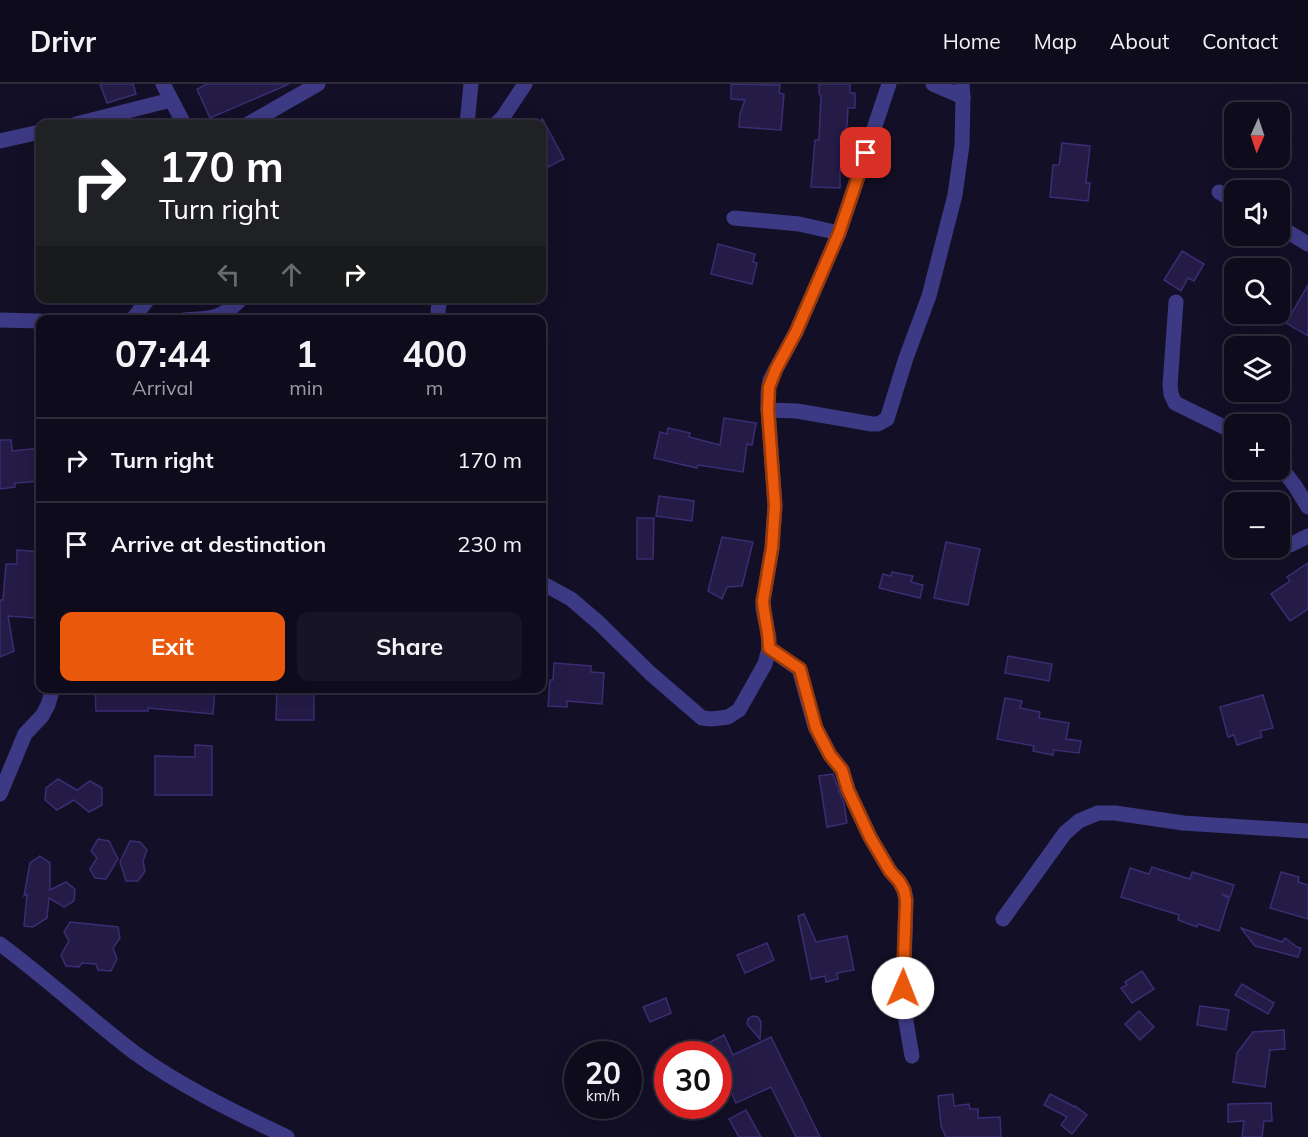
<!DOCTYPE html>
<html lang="en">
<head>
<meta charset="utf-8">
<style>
  :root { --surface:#0e0b1c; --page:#171425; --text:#f1f3f6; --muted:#9b9ba3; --line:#2e2b3b; --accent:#ea580c }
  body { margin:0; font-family:Mulish,sans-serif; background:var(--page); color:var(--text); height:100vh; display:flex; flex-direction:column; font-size:22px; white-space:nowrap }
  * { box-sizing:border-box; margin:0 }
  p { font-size:20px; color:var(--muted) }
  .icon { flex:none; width:33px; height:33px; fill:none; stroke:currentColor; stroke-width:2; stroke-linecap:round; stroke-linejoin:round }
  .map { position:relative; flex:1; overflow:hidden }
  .sheet { position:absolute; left:36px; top:231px; width:510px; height:378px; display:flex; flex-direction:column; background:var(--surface); border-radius:12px; box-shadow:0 6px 24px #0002,0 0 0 2px var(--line) }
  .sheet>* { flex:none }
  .guide { position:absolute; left:36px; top:36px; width:510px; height:183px; border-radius:12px; box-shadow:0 6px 24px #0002,0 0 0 2px var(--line); background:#202124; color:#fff; overflow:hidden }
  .needle { width:39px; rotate:183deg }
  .buttons { position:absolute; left:1224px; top:18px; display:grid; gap:12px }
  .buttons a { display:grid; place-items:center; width:66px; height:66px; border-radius:12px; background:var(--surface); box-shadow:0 6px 24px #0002,0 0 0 2px var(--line); font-size:30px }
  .speed { position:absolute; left:564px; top:957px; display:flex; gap:12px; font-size:30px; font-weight:700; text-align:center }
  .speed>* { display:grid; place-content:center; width:78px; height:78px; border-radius:50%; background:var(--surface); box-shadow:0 6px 24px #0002,0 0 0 2px var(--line); line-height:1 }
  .speed small { font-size:15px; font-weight:400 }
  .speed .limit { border:9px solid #d22; background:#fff; color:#111 }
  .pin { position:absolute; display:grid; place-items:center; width:51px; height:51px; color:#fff; margin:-26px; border-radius:12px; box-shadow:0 3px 9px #0006 }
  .me { position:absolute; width:66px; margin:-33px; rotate:1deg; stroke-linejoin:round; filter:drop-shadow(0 0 4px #0008) }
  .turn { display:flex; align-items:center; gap:21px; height:126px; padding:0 24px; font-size:27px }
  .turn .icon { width:78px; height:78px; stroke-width:2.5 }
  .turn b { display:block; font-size:42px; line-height:51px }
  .lanes { display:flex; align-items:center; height:57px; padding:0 24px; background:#0003; justify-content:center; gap:30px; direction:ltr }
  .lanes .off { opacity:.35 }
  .eta { display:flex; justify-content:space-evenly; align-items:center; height:102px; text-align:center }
  .eta b { font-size:36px; font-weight:700; line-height:42px }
  .primary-button { display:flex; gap:12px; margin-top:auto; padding:12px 24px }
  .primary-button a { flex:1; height:69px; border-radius:12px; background:var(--accent); color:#fff; font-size:24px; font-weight:700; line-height:69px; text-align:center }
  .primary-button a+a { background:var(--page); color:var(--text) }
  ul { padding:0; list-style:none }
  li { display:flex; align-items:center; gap:18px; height:84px; padding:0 24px; border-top:2px solid var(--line) }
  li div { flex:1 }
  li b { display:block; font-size:22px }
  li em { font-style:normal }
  header { display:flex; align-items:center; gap:36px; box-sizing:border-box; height:84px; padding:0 30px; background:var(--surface); border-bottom:2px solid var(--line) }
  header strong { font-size:28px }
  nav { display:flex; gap:33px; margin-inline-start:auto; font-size:21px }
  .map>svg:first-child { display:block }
  .building { fill:#241b47; stroke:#3b2d73; stroke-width:1.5 }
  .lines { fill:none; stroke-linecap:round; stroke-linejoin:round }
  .minor { stroke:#3d3a85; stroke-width:15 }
  .route-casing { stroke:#983908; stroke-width:15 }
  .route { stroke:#ea580c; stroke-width:10 }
</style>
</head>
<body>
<header>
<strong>Drivr</strong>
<nav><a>Home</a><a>Map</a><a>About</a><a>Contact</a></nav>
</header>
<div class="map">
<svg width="1308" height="1053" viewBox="0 0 1308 1053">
  <rect width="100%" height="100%" fill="#130f26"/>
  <g class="building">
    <polygon points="100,0 133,0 136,10 107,19"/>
    <polygon points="207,0 289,0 210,34 197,5"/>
    <polygon points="731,0 780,1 779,9 784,10 781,46 739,43 740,30 745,16 731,15"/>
    <polygon points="819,0 850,0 850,9 855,9 855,24 848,24 847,41 843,68 846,69 845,83 840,86 840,104 811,103 815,56 819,56 821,12 819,10"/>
    <polygon points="542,34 564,75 542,86"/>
    <polygon points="1062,59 1090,62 1086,99 1090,99 1088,117 1050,113 1053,81 1059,81"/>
    <polygon points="718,160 755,170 753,178 757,179 752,200 711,190"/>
    <polygon points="1182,167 1204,180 1194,197 1188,194 1181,207 1164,196"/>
    <polygon points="1308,201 1308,252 1286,239"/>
    <polygon points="724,334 756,339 752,361 747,360 743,388 698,381 697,384 654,374 660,348 667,350 668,344 690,349 689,353 720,361"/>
    <polygon points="0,356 11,356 12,367 40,364 40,397 15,399 15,403 0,405"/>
    <polygon points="659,412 694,417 692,437 656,432"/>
    <polygon points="637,434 654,434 653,475 637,475"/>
    <polygon points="722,453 753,458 742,502 727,503 722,515 708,507"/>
    <polygon points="946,458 980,465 968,521 934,514"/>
    <polygon points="17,466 40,468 40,513 37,513 35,534 8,532 14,567 0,573 0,516 3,516 6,480 17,480"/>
    <polygon points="1308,479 1308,525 1290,537 1271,510 1290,497 1287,493"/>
    <polygon points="892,488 913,492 911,498 923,501 920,514 879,504 883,490 891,492"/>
    <polygon points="1008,572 1052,580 1049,597 1005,589"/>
    <polygon points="554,579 591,582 591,588 604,589 602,620 567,617 567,623 548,622 550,596 553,596"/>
    <polygon points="95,604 215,604 213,630 148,624 148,627 96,627"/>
    <polygon points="277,604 314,604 314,636 276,636"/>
    <polygon points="1263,611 1273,644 1260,647 1262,653 1237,661 1234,651 1228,653 1220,623"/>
    <polygon points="1005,614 1022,617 1020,624 1040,628 1039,634 1069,639 1066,655 1081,657 1079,669 1054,666 1053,671 1033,667 1034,662 997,655"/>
    <polygon points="195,661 212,662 212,711 155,711 155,672 195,673"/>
    <polygon points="833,690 844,720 847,739 827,743 819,692"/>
    <polygon points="58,695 77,706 90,697 102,704 102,721 89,728 74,716 57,726 45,716 46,704"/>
    <polygon points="98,755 109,757 118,775 106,795 95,794 90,785 97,774 91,767"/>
    <polygon points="130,757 140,758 147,766 143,777 145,787 138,797 126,797 120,778"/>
    <polygon points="40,772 50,779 50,806 66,798 75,805 74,817 64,823 49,814 47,834 33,843 24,842 27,810 24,812 30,779"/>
    <polygon points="1152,783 1190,795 1192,788 1234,801 1230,813 1222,810 1229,815 1219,847 1198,840 1197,843 1178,836 1179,831 1121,813 1130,784 1149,790"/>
    <polygon points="1281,788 1299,793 1298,798 1308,801 1308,835 1270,824"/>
    <polygon points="804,830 816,858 847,852 854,886 837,889 838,895 826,898 825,892 811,895 798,832"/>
    <polygon points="70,838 118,843 120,854 113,864 117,875 111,887 98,886 96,880 82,879 79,883 66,882 61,871 69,857 64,848"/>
    <polygon points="1241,844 1282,858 1285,854 1297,863 1301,864 1298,873 1255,862"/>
    <polygon points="767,859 774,876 745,889 737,871"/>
    <polygon points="1142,887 1154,905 1132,919 1121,904 1127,901 1125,898"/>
    <polygon points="1242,900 1274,919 1268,930 1235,911"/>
    <polygon points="666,914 671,929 650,938 643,923"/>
    <polygon points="1200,922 1229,926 1226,946 1197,941"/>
    <polygon points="1139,927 1154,943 1140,956 1125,940"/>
    <polygon points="752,932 758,933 761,938 760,955 747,940 748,935"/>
    <polygon points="1284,946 1285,965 1270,966 1265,1003 1233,998 1237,969 1253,948"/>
    <polygon points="724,951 733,971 771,953 820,1053 796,1053 771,1003 736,1019 720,982 718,970 716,970 710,958"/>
    <polygon points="953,1010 954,1022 969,1020 970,1025 978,1025 978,1034 1000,1033 1001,1053 946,1053 941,1042 938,1012"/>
    <polygon points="1050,1010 1075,1023 1075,1022 1087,1031 1072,1050 1061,1041 1067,1033 1044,1021"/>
    <polygon points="1271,1019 1272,1037 1264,1037 1262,1053 1242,1053 1244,1037 1228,1038 1228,1020"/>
    <polygon points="746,1026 761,1053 739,1053 729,1035"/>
  </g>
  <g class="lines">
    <g class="minor">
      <polyline points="163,0 184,40"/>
      <polyline points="933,0 963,13"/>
      <polyline points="76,40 171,16"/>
      <polyline points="248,40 318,0"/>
      <polyline points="467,40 471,0"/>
      <polyline points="496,40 503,33 525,0"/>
      <polyline points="0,57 40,48"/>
      <polyline points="1219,108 1234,117"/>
      <polyline points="734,134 799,140 839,149"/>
      <polyline points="1280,143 1308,160"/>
      <polyline points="1176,218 1170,301 1171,310 1175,319 1234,348"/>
      <polyline points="0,236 40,237"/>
      <polyline points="132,236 149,214"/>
      <path d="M184 236C212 234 222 235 242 214"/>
      <polyline points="439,236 438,227 440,214"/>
      <polyline points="768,326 797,327 872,340 878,340 887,335 906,274 929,212 955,111 962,61 963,13 962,0"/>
      <polyline points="1280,382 1295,402 1308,423"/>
      <polyline points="1290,461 1308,452"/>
      <polyline points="542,499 571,515 599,539 650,589 702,634 712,635 728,633 739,626 765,580 769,564 769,554 763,525 763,517 772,464 775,422 768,326 768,309 770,296 796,248 839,149 889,0"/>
      <polyline points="769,564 799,585 815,643 830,671 842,686 848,706 870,753 890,787 899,797 904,806 906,816 903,920 912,972"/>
      <polyline points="0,710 25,650 42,632 48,621 53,604"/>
      <polyline points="1003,835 1065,749 1079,737 1098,729 1115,729 1183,739 1308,747"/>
      <path d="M0 860C46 894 89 934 135 969 182 1003 235 1028 287 1053"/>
    </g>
  </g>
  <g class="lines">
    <defs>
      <path id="route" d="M866 69 839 149 796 248 776 285 769 303 768 326 775 422 772 464 763 517C764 533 769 547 769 564L800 585 816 644 830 671 842 686 848 706 870 753 890 787 899 797 904 806 906 816 903 904"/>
    </defs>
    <use href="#route" class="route-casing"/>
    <use href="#route" class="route"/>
  </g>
</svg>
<div class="buttons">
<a><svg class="needle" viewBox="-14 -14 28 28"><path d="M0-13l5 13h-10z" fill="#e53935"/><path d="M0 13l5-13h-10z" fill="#9b9ba3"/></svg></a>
<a><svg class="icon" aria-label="sound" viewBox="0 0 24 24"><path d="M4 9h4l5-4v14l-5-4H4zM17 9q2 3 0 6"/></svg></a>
<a><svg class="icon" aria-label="search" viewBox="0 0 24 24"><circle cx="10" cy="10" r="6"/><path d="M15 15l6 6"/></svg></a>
<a><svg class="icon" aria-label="layers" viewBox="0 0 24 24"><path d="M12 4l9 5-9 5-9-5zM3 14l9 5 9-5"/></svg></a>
<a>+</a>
<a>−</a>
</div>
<div class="speed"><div>20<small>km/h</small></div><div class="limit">30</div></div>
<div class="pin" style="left:866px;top:69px;background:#d93025"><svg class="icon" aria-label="arrive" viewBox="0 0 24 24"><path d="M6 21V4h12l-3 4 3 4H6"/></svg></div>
<svg class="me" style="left:903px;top:904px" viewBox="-20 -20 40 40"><circle r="19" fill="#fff"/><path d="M0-13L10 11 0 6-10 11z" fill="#ea580c"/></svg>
<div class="guide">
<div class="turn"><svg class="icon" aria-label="right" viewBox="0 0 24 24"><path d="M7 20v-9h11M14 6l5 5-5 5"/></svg><div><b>170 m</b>Turn right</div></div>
<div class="lanes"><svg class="icon off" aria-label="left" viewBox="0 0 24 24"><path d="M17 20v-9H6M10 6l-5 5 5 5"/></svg><svg class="icon off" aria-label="ahead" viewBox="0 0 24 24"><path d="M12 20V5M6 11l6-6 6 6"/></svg><svg class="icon" aria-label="right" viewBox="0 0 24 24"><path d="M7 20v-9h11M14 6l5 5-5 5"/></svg></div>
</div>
<section class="sheet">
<div class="eta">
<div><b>07:44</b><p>Arrival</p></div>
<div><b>1</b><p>min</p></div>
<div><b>400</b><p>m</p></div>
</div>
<ul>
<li><svg class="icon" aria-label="right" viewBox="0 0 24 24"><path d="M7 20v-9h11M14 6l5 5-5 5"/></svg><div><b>Turn right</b></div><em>170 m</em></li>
<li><svg class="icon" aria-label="arrive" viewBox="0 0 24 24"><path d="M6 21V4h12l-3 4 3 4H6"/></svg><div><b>Arrive at destination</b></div><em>230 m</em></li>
</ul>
<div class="primary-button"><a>Exit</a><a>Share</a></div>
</section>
</div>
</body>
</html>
